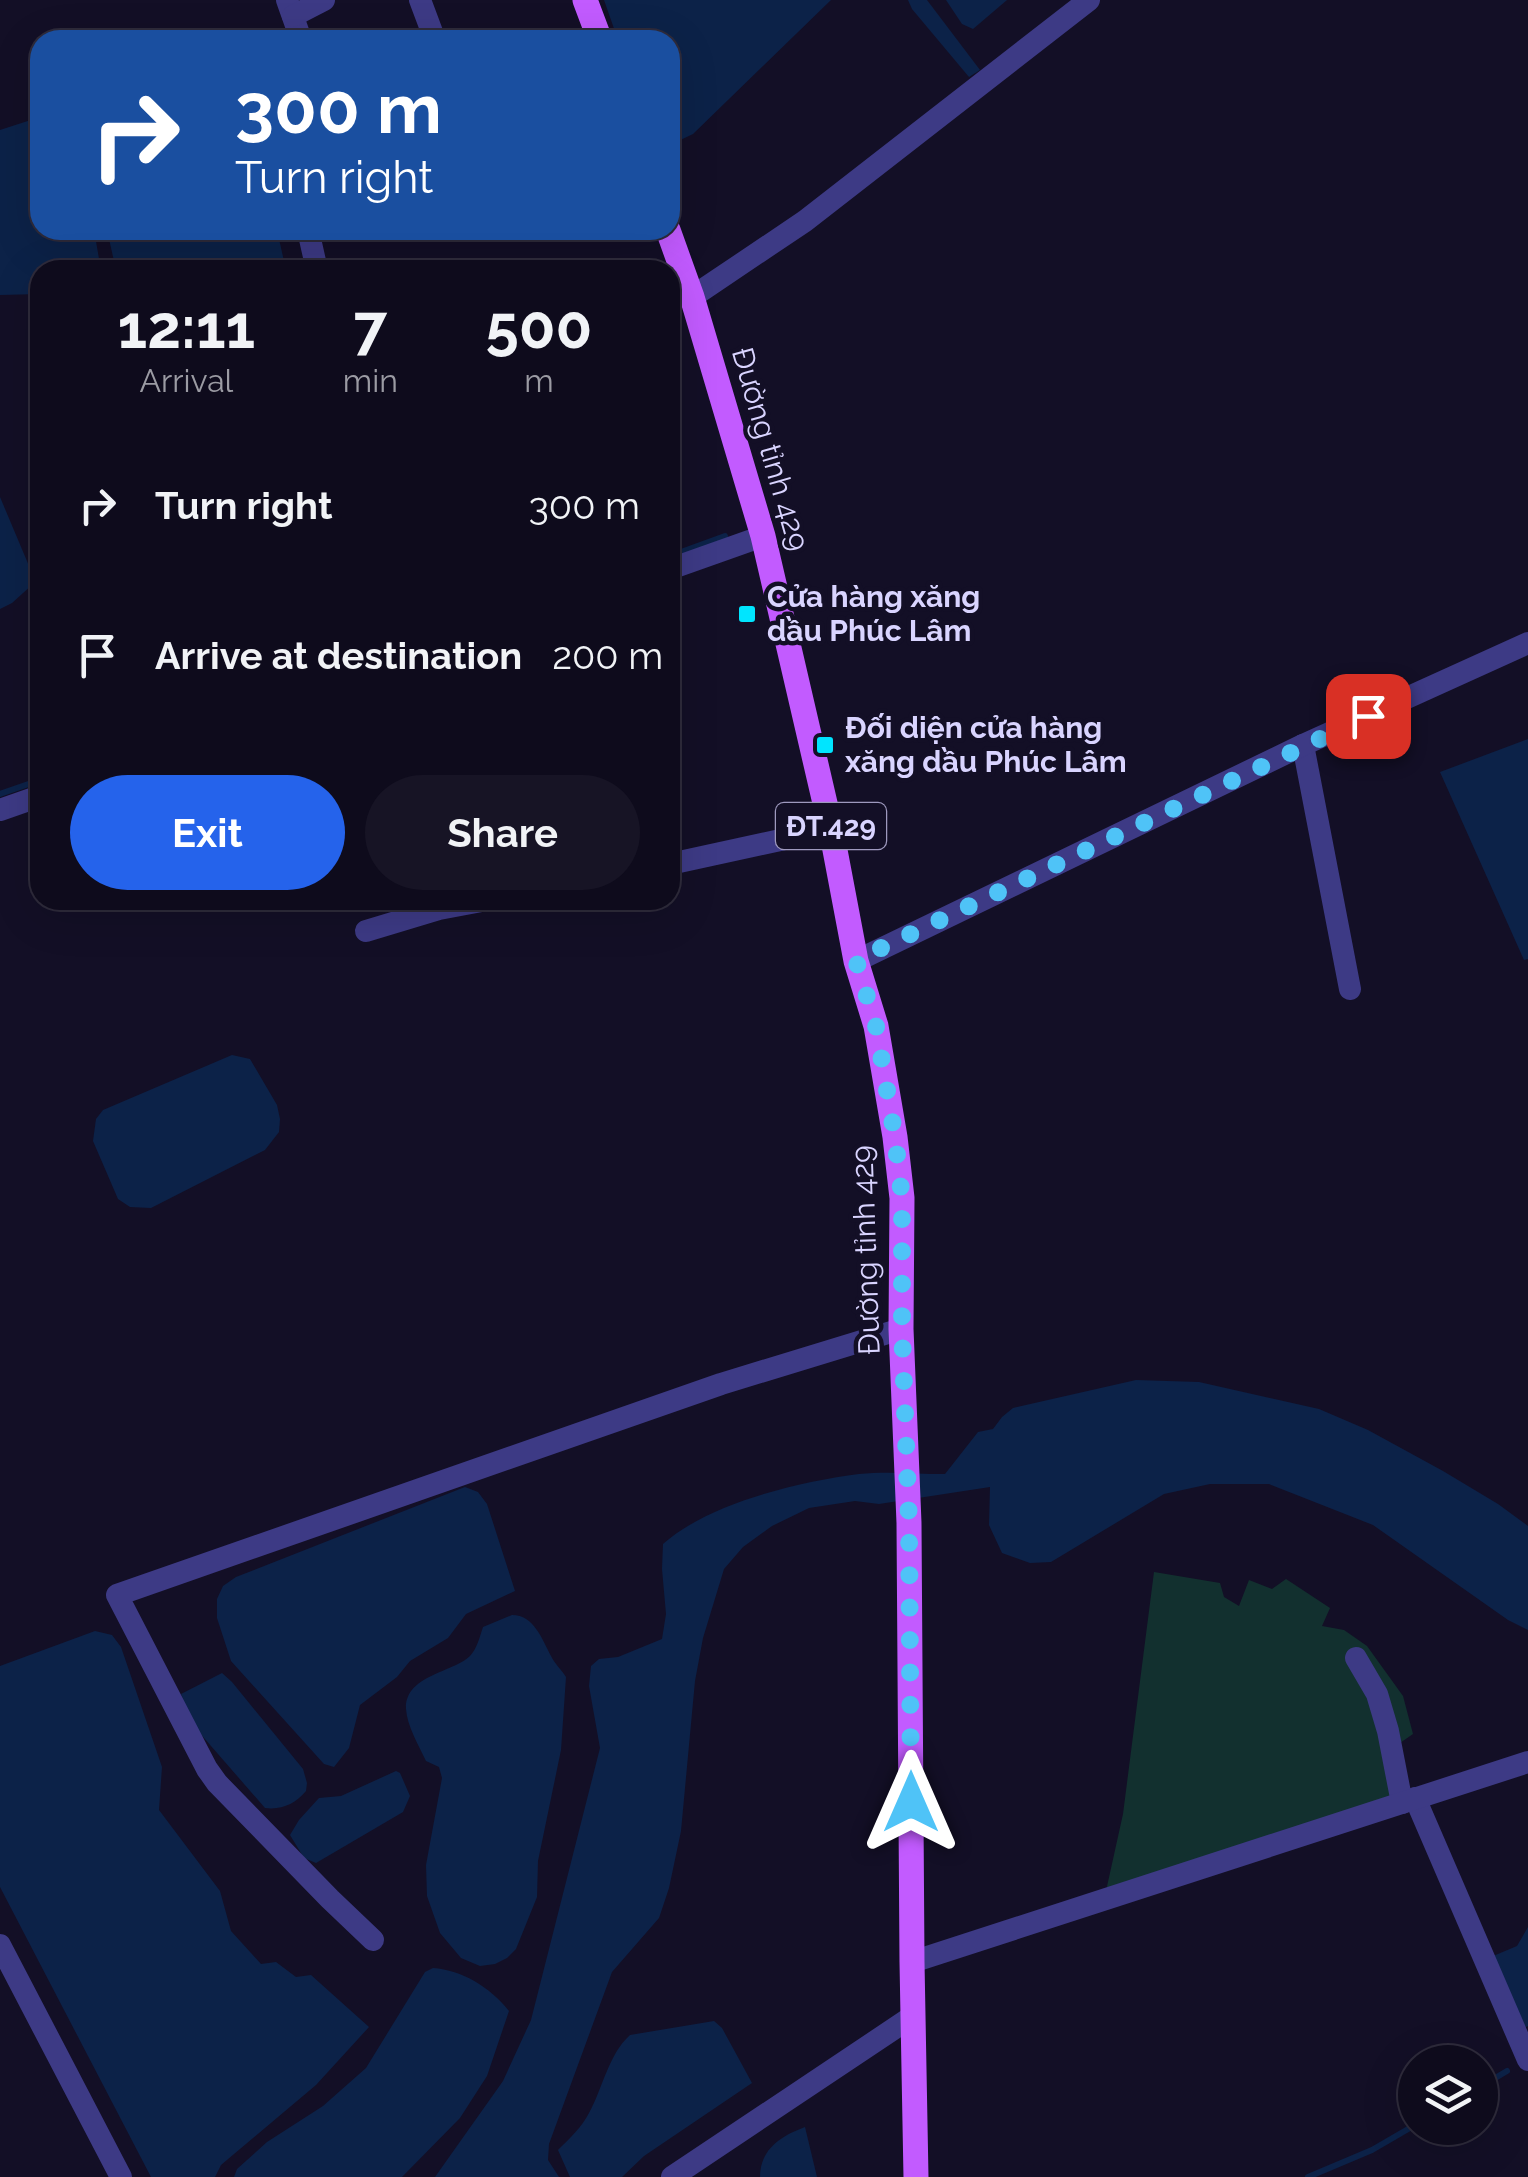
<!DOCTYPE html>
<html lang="en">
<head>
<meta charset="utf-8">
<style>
  :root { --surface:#0e0b1c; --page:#171425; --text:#f1f3f6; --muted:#9b9ba3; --line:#2e2b3b; --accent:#2563eb }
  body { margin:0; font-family:Raleway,sans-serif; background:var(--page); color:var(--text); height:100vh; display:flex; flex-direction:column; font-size:38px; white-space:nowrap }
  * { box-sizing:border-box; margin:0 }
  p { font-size:32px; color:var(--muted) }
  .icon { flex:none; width:55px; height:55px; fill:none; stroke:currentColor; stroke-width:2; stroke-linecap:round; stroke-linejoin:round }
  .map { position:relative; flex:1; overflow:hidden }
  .drawer { position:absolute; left:30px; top:260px; width:650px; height:650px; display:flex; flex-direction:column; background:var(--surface); border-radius:30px; box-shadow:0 10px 40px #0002,0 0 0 2px var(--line) }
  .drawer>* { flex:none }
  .top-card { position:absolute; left:30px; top:30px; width:650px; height:210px; border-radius:30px; box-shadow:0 10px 40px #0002,0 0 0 2px var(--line); background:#1a4fa0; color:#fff; overflow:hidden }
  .controls { position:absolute; left:1398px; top:2045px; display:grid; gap:20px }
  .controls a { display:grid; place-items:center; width:100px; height:100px; border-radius:50%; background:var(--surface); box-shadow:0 10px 40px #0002,0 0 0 2px var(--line); font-size:50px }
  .pin { position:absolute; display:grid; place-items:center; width:85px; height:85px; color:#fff; margin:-42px; border-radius:20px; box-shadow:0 5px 15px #0006 }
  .me { position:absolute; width:110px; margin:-55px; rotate:0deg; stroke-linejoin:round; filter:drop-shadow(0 0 8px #0008) }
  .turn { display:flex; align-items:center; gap:35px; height:210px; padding:0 40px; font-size:45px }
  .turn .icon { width:130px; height:130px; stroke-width:2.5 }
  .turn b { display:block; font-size:70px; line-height:85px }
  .eta { display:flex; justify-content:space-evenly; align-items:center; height:170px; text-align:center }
  .eta b { font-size:60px; font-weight:700; line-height:70px }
  .primary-button { display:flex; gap:20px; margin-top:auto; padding:20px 40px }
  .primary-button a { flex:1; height:115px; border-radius:60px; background:var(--accent); color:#fff; font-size:40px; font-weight:700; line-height:115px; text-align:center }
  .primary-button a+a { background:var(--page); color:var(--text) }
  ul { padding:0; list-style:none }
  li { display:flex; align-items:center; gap:30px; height:150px; padding:0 40px }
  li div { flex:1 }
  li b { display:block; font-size:38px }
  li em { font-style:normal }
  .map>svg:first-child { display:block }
  .green { fill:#12302f }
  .water { fill:#0c2248 }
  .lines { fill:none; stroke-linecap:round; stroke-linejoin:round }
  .stream { stroke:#0c2248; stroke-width:6 }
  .minor { stroke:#3d3a85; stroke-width:22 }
  .major { stroke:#c25bff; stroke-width:25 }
  .route { stroke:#4fc3f7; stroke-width:18; stroke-dasharray:0 32.4 }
  .poi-dot { fill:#00e5ff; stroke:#130f26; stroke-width:4 }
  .labels { text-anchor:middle; stroke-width:9; stroke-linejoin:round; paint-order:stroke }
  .shield { fill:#130f26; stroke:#9e99be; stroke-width:2.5 }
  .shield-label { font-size:28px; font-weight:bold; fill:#d9d4ff }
  .street-label { font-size:30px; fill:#d9d4ff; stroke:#130f26 }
  .poi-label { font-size:30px; font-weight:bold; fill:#d9d4ff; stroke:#130f26; text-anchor:start }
</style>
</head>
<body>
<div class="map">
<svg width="1528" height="2177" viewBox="0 0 1528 2177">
  <rect width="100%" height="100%" fill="#130f26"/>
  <polygon class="green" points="1154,1572 1220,1583 1224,1597 1239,1606 1249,1580 1272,1589 1286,1579 1330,1608 1322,1626 1344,1630 1367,1646 1403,1696 1413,1734 1384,1754 1404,1793 1106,1891 1123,1814"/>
  <g class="water">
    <polygon points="604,0 831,0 693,134 670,145 670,40 618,40"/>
    <polygon points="908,0 927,0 980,70 969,77 912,9"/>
    <polygon points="946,0 1007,0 973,29 962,24"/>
    <polygon points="40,117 40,230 94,230 101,270 40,270 40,294 0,295 0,130"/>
    <polygon points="107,230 277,230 286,270 116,270"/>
    <polygon points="0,497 32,573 33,584 12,603 0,609"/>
    <polygon points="1528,739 1528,959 1524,960 1440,772"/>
    <polygon points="232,1055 250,1059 277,1105 280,1119 279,1132 265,1150 151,1208 130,1207 118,1199 93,1141 96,1119 103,1110"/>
    <path d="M1136 1380 1199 1382 1319 1409 1368 1430 1443 1471 1498 1504 1528 1526V1630L1508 1620 1373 1525 1269 1484H1210L1164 1494 1051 1562 1030 1563 1002 1553 989 1525 990 1487 879 1504 855 1501 809 1508 772 1526 743 1547 724 1569 703 1638 695 1681 681 1831 669 1888 659 1918 612 1972 549 2144 548 2160 559 2177H435L503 2081 531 2020 600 1748 589 1686 591 1666 599 1659 618 1657 662 1639 666 1614 662 1569 663 1544C709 1503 798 1482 859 1474 887 1471 917 1474 945 1474L978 1432 993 1429 1002 1417 1013 1408Z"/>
    <polygon points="465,1487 478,1492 487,1504 515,1591 466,1614 448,1638 410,1661 397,1677 360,1705 349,1748 334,1767 324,1764 231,1661 217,1618 217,1599 223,1586 236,1577"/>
    <path d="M512 1615C534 1615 542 1639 551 1656 554 1663 561 1669 566 1677L561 1750 538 1861 537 1897 516 1949 507 1958 495 1964 480 1966 461 1958 440 1933 427 1896 426 1865 442 1778 439 1767 426 1761C419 1746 407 1726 406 1709 405 1675 452 1673 470 1656 477 1649 480 1636 483 1627Z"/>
    <polygon points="95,1631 112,1635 121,1647 162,1767 159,1810 220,1891 231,1931 261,1964 276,1962 296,1977 311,1975 369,2027 316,2085 221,2165 215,2177 151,2177 0,1887 0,1666"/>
    <path d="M222 1673 232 1682 303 1769 307 1783 306 1791C295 1804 282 1810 265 1808L191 1723 181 1694Z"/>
    <polygon points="396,1771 400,1773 410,1796 403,1812 316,1863 304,1858 290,1835 299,1820 319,1798 341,1796"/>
    <polygon points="1528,1927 1528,2026 1518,2031 1486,1959 1517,1946"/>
    <path d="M433 1968C462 1970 490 1987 509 2011L487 2076 460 2118 402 2177H234L237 2169 267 2142 323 2106 366 2068 425 1972Z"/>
    <path d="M714 2021 722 2028 752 2083 644 2156 622 2177H570L558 2150C570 2138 582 2127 589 2113 603 2088 608 2055 630 2035Z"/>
    <path d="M805 2127 817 2177H760C760 2149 781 2136 805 2127Z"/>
  </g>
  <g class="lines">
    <g class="stream">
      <polyline points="670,556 725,536"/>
      <polyline points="0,794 40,780"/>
      <polyline points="1480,2087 1507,2071"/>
      <polyline points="1308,2177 1372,2150 1415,2125"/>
    </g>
    <g class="minor">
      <polyline points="287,0 298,31 295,40"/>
      <polyline points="420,0 435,40"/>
      <polyline points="293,16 324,0"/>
      <polyline points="308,230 317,270"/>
      <polyline points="692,297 805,221 1089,0"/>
      <polyline points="670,569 763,536"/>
      <polyline points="1303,745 1350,989"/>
      <polyline points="0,810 40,796"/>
      <polyline points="670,864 831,829"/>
      <polyline points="366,931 439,909 487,900"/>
      <polyline points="856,961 1303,745 1528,643"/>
      <polyline points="1356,1658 1377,1694 1388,1731 1402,1803"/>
      <polyline points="1415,1798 1528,2060"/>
      <polyline points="373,1940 330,1899 217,1783 207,1769 117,1595 721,1384 901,1329"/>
      <polyline points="0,1945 121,2177"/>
      <polyline points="912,1962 1528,1762"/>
      <polyline points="672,2177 913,2016"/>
    </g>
    <g class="major">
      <polyline points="585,0 600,40"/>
      <polyline points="668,230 692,297 763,536 831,829 856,961 876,1026 895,1137 902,1198 901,1329 909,1523 912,1962 916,2177"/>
    </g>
  </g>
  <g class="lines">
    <polyline class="route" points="911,1802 909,1523 902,1329 902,1198 895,1137 876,1026 856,960 1368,716"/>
  </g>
  <g class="poi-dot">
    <rect x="737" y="604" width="20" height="20" rx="5"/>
    <rect x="815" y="735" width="20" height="20" rx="5"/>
  </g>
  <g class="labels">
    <rect class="shield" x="776" y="803" width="110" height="46" rx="8"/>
    <g class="shield-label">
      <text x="831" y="836">ĐT.429</text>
    </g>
    <g class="street-label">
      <text transform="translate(770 449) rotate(74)" y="10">Đường tỉnh 429</text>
      <text transform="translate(866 1250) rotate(-92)" y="10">Đường tỉnh 429</text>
    </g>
    <g class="poi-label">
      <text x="767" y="607">Cửa hàng xăng<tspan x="767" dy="34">dầu Phúc Lâm</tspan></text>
      <text x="845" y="738">Đối diện cửa hàng<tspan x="845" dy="34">xăng dầu Phúc Lâm</tspan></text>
    </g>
  </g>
</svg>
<div class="controls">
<a><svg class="icon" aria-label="layers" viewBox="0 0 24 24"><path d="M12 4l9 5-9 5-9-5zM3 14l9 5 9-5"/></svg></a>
</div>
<div class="pin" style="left:1368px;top:716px;background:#d93025"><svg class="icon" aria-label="arrive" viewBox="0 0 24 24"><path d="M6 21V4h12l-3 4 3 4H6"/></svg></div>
<svg class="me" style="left:911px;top:1802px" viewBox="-20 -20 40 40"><path d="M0-17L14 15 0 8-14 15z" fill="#4fc3f7" stroke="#fff" stroke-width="4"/></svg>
<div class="top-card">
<div class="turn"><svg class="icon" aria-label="right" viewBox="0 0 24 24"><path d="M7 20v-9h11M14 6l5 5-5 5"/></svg><div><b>300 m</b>Turn right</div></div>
</div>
<section class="drawer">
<div class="eta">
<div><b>12:11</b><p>Arrival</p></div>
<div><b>7</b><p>min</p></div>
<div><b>500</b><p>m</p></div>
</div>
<ul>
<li><svg class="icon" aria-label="right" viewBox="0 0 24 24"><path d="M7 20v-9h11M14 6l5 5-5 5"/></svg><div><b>Turn right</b></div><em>300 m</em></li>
<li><svg class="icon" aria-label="arrive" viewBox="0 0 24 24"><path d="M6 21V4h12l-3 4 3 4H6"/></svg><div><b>Arrive at destination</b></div><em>200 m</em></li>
</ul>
<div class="primary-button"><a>Exit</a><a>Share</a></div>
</section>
</div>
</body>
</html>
